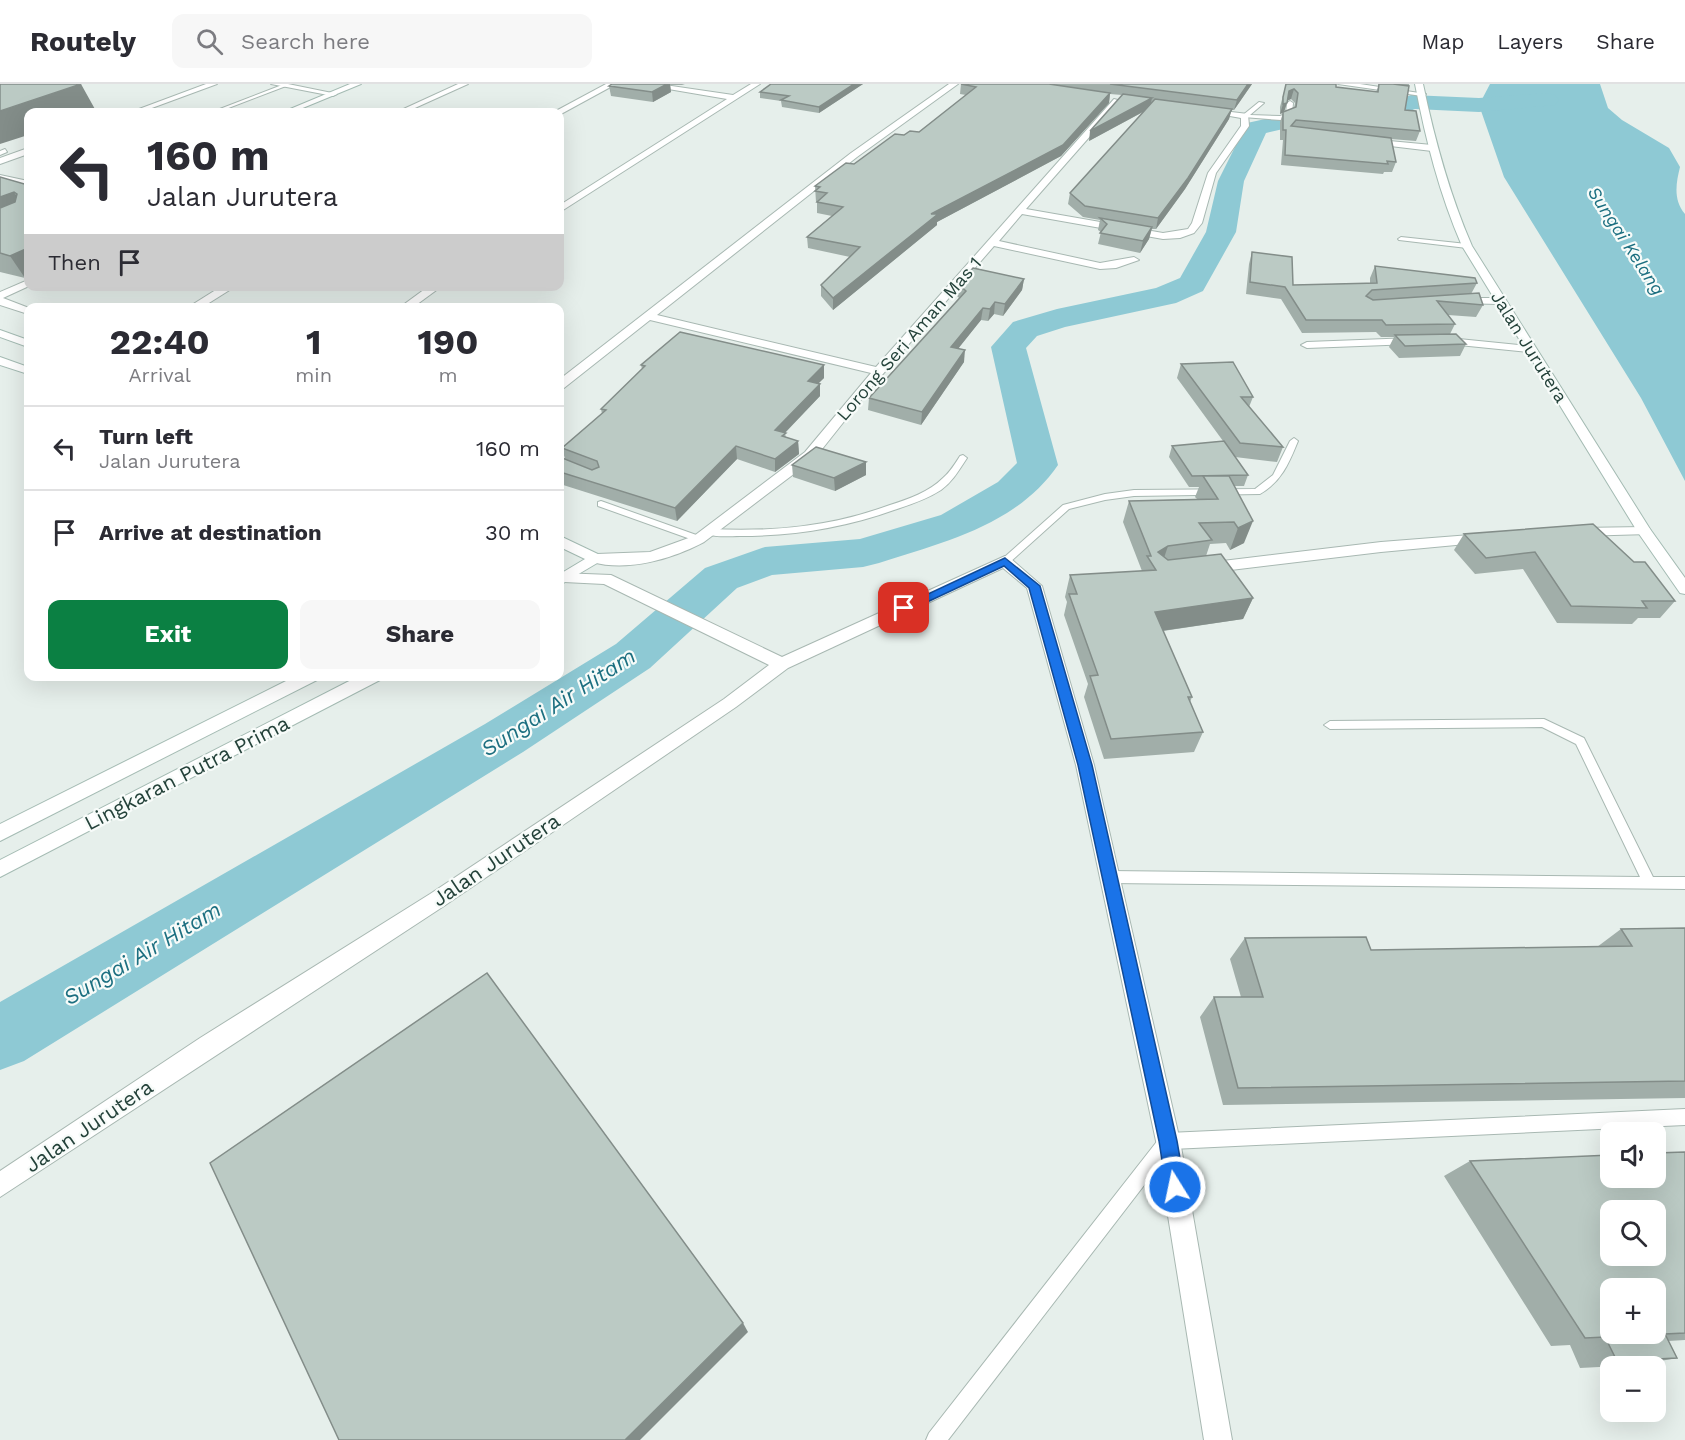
<!DOCTYPE html>
<html lang="en">
<head>
<meta charset="utf-8">
<style>
  :root { --surface:#fff; --page:#f7f7f7; --text:#2b2b33; --muted:#7c7c81; --line:#e1e1e2; --accent:#0b8043 }
  body { margin:0; font-family:"Work Sans",sans-serif; background:var(--page); color:var(--text); height:100vh; display:flex; flex-direction:column; font-size:22px; white-space:nowrap }
  * { box-sizing:border-box; margin:0 }
  p { font-size:20px; color:var(--muted) }
  .icon { flex:none; width:33px; height:33px; fill:none; stroke:currentColor; stroke-width:2; stroke-linecap:round; stroke-linejoin:round }
  .map { position:relative; flex:1; overflow:hidden }
  .side { position:absolute; left:24px; top:219px; width:540px; height:378px; display:flex; flex-direction:column; background:var(--surface); border-radius:12px; box-shadow:0 6px 24px #0002 }
  .side>* { flex:none }
  .guide { position:absolute; left:24px; top:24px; width:540px; height:183px; border-radius:12px; box-shadow:0 6px 24px #0002; background:#fff; color:var(--text); overflow:hidden }
  .fabs { position:absolute; left:1600px; top:1038px; display:grid; gap:12px }
  .fabs a { display:grid; place-items:center; width:66px; height:66px; border-radius:12px; background:var(--surface); box-shadow:0 6px 24px #0002; font-size:30px }
  .pin { position:absolute; display:grid; place-items:center; width:51px; height:51px; color:#fff; margin:-26px; border-radius:12px; box-shadow:0 3px 9px #0006 }
  .me { position:absolute; width:66px; margin:-33px; rotate:350deg; stroke-linejoin:round; filter:drop-shadow(0 0 4px #0008) }
  .turn { display:flex; align-items:center; gap:21px; height:126px; padding:0 24px; font-size:27px }
  .turn .icon { width:78px; height:78px; stroke-width:2.5 }
  .turn b { display:block; font-size:42px; line-height:51px }
  .then { display:flex; align-items:center; height:57px; padding:0 24px; background:#0003; gap:12px; font-size:22px }
  .eta { display:flex; justify-content:space-evenly; align-items:center; height:102px; text-align:center }
  .eta b { font-size:36px; font-weight:700; line-height:42px }
  .button { display:flex; gap:12px; margin-top:auto; padding:12px 24px }
  .button a { flex:1; height:69px; border-radius:12px; background:var(--accent); color:#fff; font-size:24px; font-weight:700; line-height:69px; text-align:center }
  .button a+a { background:var(--page); color:var(--text) }
  ul { padding:0; list-style:none }
  li { display:flex; align-items:center; gap:18px; height:84px; padding:0 24px; border-top:2px solid var(--line) }
  li div { flex:1 }
  li b { display:block; font-size:22px }
  li em { font-style:normal }
  header { display:flex; align-items:center; gap:36px; box-sizing:border-box; height:84px; padding:0 30px; background:var(--surface); border-bottom:2px solid var(--line) }
  header strong { font-size:28px }
  nav { display:flex; gap:33px; margin-inline-start:auto; font-size:21px }
  .search { width:420px; height:54px; background:var(--page); display:flex; align-items:center; gap:15px; box-sizing:border-box; padding:0 21px; border-radius:12px; color:var(--muted); font-size:22px }
  .map>svg:first-child { display:block }
  .water { fill:#8ec9d4 }
  .lines { fill:none; stroke-linecap:round; stroke-linejoin:round }
  .river { fill:#8ec9d4; fill-rule:evenodd }
  .lane-casing { stroke:#a8b8b2; stroke-width:2 }
  .street-casing { stroke:#a8b8b2; stroke-width:2 }
  .secondary-casing { stroke:#a4bbb3; stroke-width:2 }
  .lane { fill:#fff; fill-rule:evenodd }
  .street { fill:#fff; fill-rule:evenodd }
  .secondary { fill:#fff; fill-rule:evenodd }
  .wall { fill:#a1aea9; fill-rule:evenodd }
  .shaded-wall { fill:#838d89 }
  .building { fill:#bbcac4; stroke:#838d89; stroke-width:1.5; fill-rule:evenodd }
  .route { fill:#1a73e8; stroke:#114b97; stroke-width:1.5 }
  .labels { text-anchor:middle; stroke-width:4.5; stroke-linejoin:round; paint-order:stroke }
  .far-water-label { font-size:18px; font-style:italic; fill:#1c6f80; stroke:#f7fbf9 }
  .far-street-label { font-size:18px; fill:#24423a; stroke:#f7fbf9 }
  .street-label { font-size:21px; fill:#24423a; stroke:#f7fbf9 }
  .water-label { font-size:22px; font-style:italic; fill:#1c6f80; stroke:#f7fbf9 }
</style>
</head>
<body>
<header>
<strong>Routely</strong>
<div class="search"><svg class="icon" aria-label="search" viewBox="0 0 24 24"><circle cx="10" cy="10" r="6"/><path d="M15 15l6 6"/></svg>Search here</div>
<nav><a>Map</a><a>Layers</a><a>Share</a></nav>
</header>
<div class="map">
<svg width="1685" height="1356" viewBox="0 0 1685 1356">
  <rect width="100%" height="100%" fill="#e6efeb"/>
  <path class="water" d="M1490 0H1600L1608 24 1622 36 1669 64 1680 83C1676 99 1673 116 1685 130V397L1641 314 1504 93 1479 21Z"/>
  <g class="lines">
    <path class="river" d="M1547 9 1555 11 1559 16 1555 21 1479 28 1415 25 1392 34 1327 35 1266 49 1244 97 1236 148 1203 207 1176 219 1065 243 1037 252 1026 264 1058 381C1017 441 944 458 879 479L863 483 772 491 737 504 650 584 523 668 24 977 0 986V918L485 640 616 560 705 484 765 463 860 455 941 431 998 398 1017 379 991 263 1013 238 1057 225 1156 204 1180 194 1206 148 1218 97 1247 39 1327 21 1388 20 1411 11 1479 14Z"/>
    <defs>
      <g id="lane">
        <polygon points="282,1 286,2 218,28 212,28"/>
        <polygon points="1259,18 1264,19 1250,31 1280,32 1286,30 1287,19 1290,17 1293,19 1292,31 1281,36 1243,33 1243,31"/>
        <polygon points="5,65 7,68 0,71 0,67"/>
        <polygon points="1401,153 1467,160 1470,162 1467,164 1399,156 1398,155"/>
        <path d="M1294 354 1298 357C1289 379 1282 397 1260 410L1134 412 1105 416 1069 425 1009 479 1005 480 1000 477 1063 421 1105 410 1134 406 1255 405 1273 391 1290 357Z"/>
        <path d="M963 371 967 374C959 386 953 397 941 406 927 415 910 421 894 426 844 444 793 452 740 452 729 452 712 454 704 448L709 445C773 448 830 443 890 421 909 415 929 408 943 394 950 388 955 380 960 372Z"/>
        <polygon points="601,417 702,453 704,455 702,457 696,457 598,422 598,418"/>
        <polygon points="1544,635 1584,654 1653,793 1685,793 1685,805 1109,799 1104,797 1102,793 1104,789 1109,787 1640,793 1576,660 1542,643 1330,645 1324,641 1330,637"/>
        <polygon points="1685,1025 1685,1041 1172,1065 948,1356 926,1356 929,1349 1162,1051 1168,1049"/>
      </g>
      <g id="street">
        <polygon points="206,0 217,0 141,28 131,28"/>
        <polygon points="271,0 288,0 337,10 333,12"/>
        <polygon points="458,0 468,0 406,28 397,28"/>
        <polygon points="606,0 616,0 561,30 554,28"/>
        <polygon points="639,0 658,0 733,11 751,0 760,0 560,128 560,121 727,15"/>
        <path d="M949 0H958L857 73 657 231 876 283 1114 15 1121 17 1026 125 1163 149 1188 145 1192 139 1208 89 1241 42V34L1202 27 1206 25 1248 30 1249 42 1216 89 1202 139 1194 149 1180 154 1163 155 1022 130 999 157 1100 179 1134 173 1139 176 1116 184 1100 185 994 162 869 306 815 374 704 458C672 475 628 488 592 478L590 475 592 472 597 470 650 468 694 452 805 368 871 289 650 236 564 304 560 305V295L851 69Z"/>
        <polygon points="1338,0 1360,0 1426,10 1422,12"/>
        <polygon points="1368,55 1432,61 1436,64 1432,67 1365,59"/>
        <polygon points="28,64 28,70 0,80 0,74"/>
        <polygon points="0,91 28,97 28,103 0,97"/>
        <polygon points="28,196 29,202 3,214 29,224 28,230 0,221 0,208"/>
        <polygon points="222,202 236,202 201,224 187,224"/>
        <polygon points="429,202 442,202 412,224 399,224"/>
        <polygon points="1457,214 1500,214 1505,217 1500,220 1453,219 1453,215"/>
        <polygon points="1439,253 1529,262 1535,265 1529,268 1439,259 1307,264 1301,261 1307,258"/>
        <polygon points="1644,443 1649,444 1651,447 1649,450 1579,452 1572,448 1579,444"/>
        <polygon points="1483,450 1488,452 1490,455 1488,458 1381,468 1206,489 1199,484 1206,479 1381,458"/>
        <polygon points="1005,472 1010,474 1042,502 1094,681 1180,1057 1232,1356 1204,1356 1156,1057 1076,681 1027,504 1003,484 788,584 736,623 444,822 0,1113 0,1087 200,954 430,810 724,615 769,581 604,500 564,498 560,497 560,489 611,491 782,573"/>
      </g>
      <g id="secondary">
        <polygon points="350,0 361,0 293,28 283,28"/>
        <path d="M1415 0H1423C1435 57 1449 109 1472 162L1650 445 1685 494V510L1680 509 1637 447 1462 162C1439 109 1426 57 1415 0Z"/>
        <polygon points="0,246 28,256 28,263 0,253"/>
        <polygon points="0,273 28,283 28,290 0,281"/>
        <polygon points="560,452 602,472 604,475 560,501 560,490 585,475 560,463"/>
        <polygon points="296,592 319,592 317,596 0,757 0,740"/>
        <polygon points="359,592 382,592 380,596 0,793 0,776"/>
      </g>
    </defs>
    <use href="#lane" class="lane-casing"/>
    <use href="#street" class="street-casing"/>
    <use href="#secondary" class="secondary-casing"/>
    <use href="#lane" class="lane"/>
    <use href="#street" class="street"/>
    <use href="#secondary" class="secondary"/>
  </g>
  <g class="wall">
    <polygon points="612,0 685,0 682,1 670,1 671,8 653,18 611,12 609,2"/>
    <polygon points="771,0 863,0 819,29 782,23 781,17 760,14 760,8"/>
    <polygon points="961,0 1252,0 1234,26 1231,26 1229,35 1185,105 1156,145 1152,145 1149,155 1140,169 1098,160 1101,148 1098,146 1100,136 1083,133 1068,120 1070,109 1143,28 1089,57 1122,11 1110,10 1109,19 1061,72 937,138 937,141 833,226 821,212 821,201 850,173 808,164 807,153 832,132 817,129 817,118 816,118 815,102 904,51 919,48 966,11 960,10"/>
    <path d="M1286 0H1336V3L1376 8 1379 1 1378 0H1409L1405 26 1420 47 1416 57 1391 55 1396 78 1392 88H1384L1383 90 1281 81 1283 56H1280V38L1283 29 1280 30V23ZM1291 15 1295 19 1294 24 1284 28 1287 17Z"/>
    <polygon points="0,93 28,101 25,194 0,188"/>
    <polygon points="1252,168 1293,201 1370,199 1370,194 1375,182 1477,199 1471,210 1483,221 1476,233 1448,231 1455,240 1450,250 1466,260 1460,272 1399,274 1389,263 1394,253 1381,253 1376,248 1302,249 1281,215 1246,210 1249,180"/>
    <polygon points="1024,195 1022,206 1003,232 994,230 988,237 981,236 958,264 964,278 921,341 868,326 869,314 959,214 957,212 958,200"/>
    <polygon points="1181,280 1253,313 1249,323 1283,363 1277,378 1235,373 1248,391 1244,402 1234,402 1244,459 1230,466 1226,459 1210,460 1206,472 1253,514 1243,535 1163,547 1192,613 1190,618 1203,648 1194,668 1104,675 1084,613 1088,600 1064,531 1067,518 1065,513 1070,491 1142,487 1123,438 1129,417 1197,415 1195,413 1199,403 1189,403 1169,373 1172,362 1223,357 1177,294"/>
    <polygon points="641,281 824,294 818,299 820,300 820,312 785,349 786,354 798,357 799,370 775,388 737,375 677,437 560,400 560,373 565,375 562,364 602,330 601,325 642,285"/>
    <polygon points="866,378 866,391 835,407 793,393 792,381"/>
    <polygon points="1593,440 1675,517 1660,534 1638,534 1632,540 1557,539 1523,485 1475,490 1454,466 1464,450"/>
    <polygon points="1685,844 1685,1014 1223,1021 1200,933 1214,913 1241,913 1230,875 1245,854 1371,866 1597,863 1621,845"/>
    <polygon points="1685,1068 1685,1256 1668,1257 1677,1274 1638,1281 1580,1284 1570,1261 1551,1262 1444,1092 1470,1077"/>
  </g>
  <g class="shaded-wall">
    <polygon points="81,0 96,27 93,28 28,28 28,51 0,60 0,27"/>
    <polygon points="667,0 670,0 671,8 653,18 652,8"/>
    <polygon points="854,0 863,0 819,29 819,23"/>
    <polygon points="1248,0 1252,0 1234,26 1237,16"/>
    <polygon points="1294,5 1291,15 1286,17 1289,7"/>
    <polygon points="1110,9 1109,19 1061,72 937,138 937,141 833,226 833,214 931,130"/>
    <polygon points="1152,14 1150,24 1089,57 1090,47"/>
    <polygon points="1287,19 1284,28 1280,30 1283,20"/>
    <polygon points="1232,25 1229,35 1185,105 1156,145 1158,134"/>
    <polygon points="14,108 27,129 0,140 0,113"/>
    <polygon points="1152,143 1149,155 1140,169 1143,157"/>
    <polygon points="28,164 28,193 25,194 10,172"/>
    <polygon points="1024,195 1022,206 1003,232 1005,220"/>
    <polygon points="995,218 994,230 988,237 990,225"/>
    <polygon points="983,224 981,236 950,275 951,263"/>
    <polygon points="965,266 964,278 921,341 922,328"/>
    <polygon points="824,281 824,294 809,309 808,297"/>
    <polygon points="820,300 820,312 776,358 775,346"/>
    <polygon points="798,357 799,370 775,388 775,375"/>
    <polygon points="736,362 737,375 677,437 675,424"/>
    <polygon points="866,378 866,391 835,407 834,394"/>
    <polygon points="1253,437 1244,459 1230,466 1238,444"/>
    <polygon points="1168,462 1161,483 1158,468"/>
    <polygon points="1253,514 1243,535 1147,549 1155,528"/>
    <polygon points="743,1239 748,1248 640,1356 625,1356"/>
  </g>
  <g class="building">
    <polygon points="0,0 81,0 0,27"/>
    <polygon points="612,0 667,0 652,8 609,2"/>
    <polygon points="771,0 854,0 819,23 781,16 789,12 760,8"/>
    <polygon points="961,0 1049,0 1110,9 1063,61 931,130 938,130 833,214 821,201 860,163 807,153 843,123 817,118 827,109 815,107 820,103 815,102 846,79 854,80 895,50 904,51 910,47 919,48 976,3"/>
    <polygon points="1110,0 1248,0 1237,16"/>
    <polygon points="1286,0 1336,0 1336,3 1378,8 1379,0 1393,0 1409,2 1405,26 1416,27 1420,47 1296,36 1291,42 1391,54 1396,78 1387,77 1388,80 1285,71 1286,46 1283,46 1283,28 1296,23 1298,9 1294,5 1289,7 1287,19 1283,20 1283,13"/>
    <polygon points="1123,10 1152,14 1090,47"/>
    <polygon points="1155,15 1232,25 1188,94 1158,134 1085,122 1070,109"/>
    <polygon points="0,93 28,101 28,164 10,172 0,169 0,124 15,118 17,110 14,108 0,113"/>
    <polygon points="1100,134 1152,143 1143,157 1100,149 1107,140"/>
    <polygon points="1252,168 1292,173 1293,201 1377,199 1375,182 1475,194 1477,199 1372,206 1366,212 1373,216 1479,209 1483,221 1437,217 1455,240 1386,241 1382,236 1306,236 1285,203 1250,198"/>
    <polygon points="973,184 1024,195 1005,220 995,218 990,225 983,224 951,263 965,266 922,328 869,314 966,207 958,200"/>
    <polygon points="680,248 824,281 808,297 820,300 775,346 786,349 782,352 798,357 775,375 736,362 675,424 560,388 560,373 592,386 599,383 597,377 562,364 606,326 601,325 645,282 641,281"/>
    <polygon points="1456,250 1466,260 1405,262 1395,251"/>
    <polygon points="1233,278 1253,313 1241,313 1283,363 1240,359 1181,280"/>
    <polygon points="1224,357 1248,391 1192,392 1172,362"/>
    <polygon points="816,363 866,378 834,394 792,381"/>
    <polygon points="1203,392 1229,392 1253,437 1238,444 1234,438 1199,439 1212,456 1168,462 1158,468 1168,476 1221,470 1253,514 1155,528 1192,613 1188,613 1203,648 1111,655 1090,592 1098,591 1069,510 1077,510 1070,491 1156,486 1147,472 1151,472 1129,417 1218,415"/>
    <polygon points="1593,440 1634,478 1645,478 1675,517 1642,517 1647,524 1571,522 1535,468 1486,474 1464,450"/>
    <polygon points="1685,844 1685,997 1238,1004 1214,913 1263,913 1245,854 1366,853 1371,866 1632,862 1621,845"/>
    <polygon points="487,889 743,1239 625,1356 339,1356 210,1079"/>
    <path d="M1685 1068V1249L1665 1250 1677 1274 1617 1277 1605 1253 1585 1254 1470 1077 1611 1071V1094H1656V1069ZM1611 1126H1656V1172H1611ZM1611 1204H1656V1250H1611Z"/>
  </g>
  <polygon class="route" points="1005,474 1040,502 1092,681 1177,1057 1185,1103 1182,1110 1175,1112 1169,1110 1166,1103 1159,1057 1078,681 1029,504 1004,482 908,527 904,528 898,524"/>
  <g class="labels">
    <g class="far-water-label">
      <text transform="translate(1626 157) rotate(57)" y="6">Sungai Kelang</text>
    </g>
    <g class="far-street-label">
      <text transform="translate(909 255) rotate(-49)" y="6">Lorong Seri Aman Mas 1</text>
      <text transform="translate(1529 263) rotate(58)" y="6">Jalan Jurutera</text>
    </g>
    <g class="street-label">
      <text transform="translate(187 689) rotate(-27)" y="7">Lingkaran Putra Prima</text>
      <text transform="translate(496 776) rotate(-34)" y="7">Jalan Jurutera</text>
      <text transform="translate(89 1042) rotate(-34)" y="7">Jalan Jurutera</text>
    </g>
    <g class="water-label">
      <text transform="translate(558 618) rotate(-33)" y="8">Sungai Air Hitam</text>
      <text transform="translate(142 869) rotate(-31)" y="8">Sungai Air Hitam</text>
    </g>
  </g>
</svg>
<div class="fabs">
<a><svg class="icon" aria-label="sound" viewBox="0 0 24 24"><path d="M4 9h4l5-4v14l-5-4H4zM17 9q2 3 0 6"/></svg></a>
<a><svg class="icon" aria-label="search" viewBox="0 0 24 24"><circle cx="10" cy="10" r="6"/><path d="M15 15l6 6"/></svg></a>
<a>+</a>
<a>−</a>
</div>
<div class="pin" style="left:904px;top:524px;background:#d93025"><svg class="icon" aria-label="arrive" viewBox="0 0 24 24"><path d="M6 21V4h12l-3 4 3 4H6"/></svg></div>
<svg class="me" style="left:1175px;top:1103px" viewBox="-20 -20 40 40"><circle r="17" fill="#1a73e8" stroke="#fff" stroke-width="3"/><path d="M0-11L8 9 0 5-8 9z" fill="#fff"/></svg>
<div class="guide">
<div class="turn"><svg class="icon" aria-label="left" viewBox="0 0 24 24"><path d="M17 20v-9H6M10 6l-5 5 5 5"/></svg><div><b>160 m</b>Jalan Jurutera</div></div>
<div class="then">Then<svg class="icon" aria-label="arrive" viewBox="0 0 24 24"><path d="M6 21V4h12l-3 4 3 4H6"/></svg></div>
</div>
<section class="side">
<div class="eta">
<div><b>22:40</b><p>Arrival</p></div>
<div><b>1</b><p>min</p></div>
<div><b>190</b><p>m</p></div>
</div>
<ul>
<li><svg class="icon" aria-label="left" viewBox="0 0 24 24"><path d="M17 20v-9H6M10 6l-5 5 5 5"/></svg><div><b>Turn left</b><p>Jalan Jurutera</p></div><em>160 m</em></li>
<li><svg class="icon" aria-label="arrive" viewBox="0 0 24 24"><path d="M6 21V4h12l-3 4 3 4H6"/></svg><div><b>Arrive at destination</b></div><em>30 m</em></li>
</ul>
<div class="button"><a>Exit</a><a>Share</a></div>
</section>
</div>
</body>
</html>
